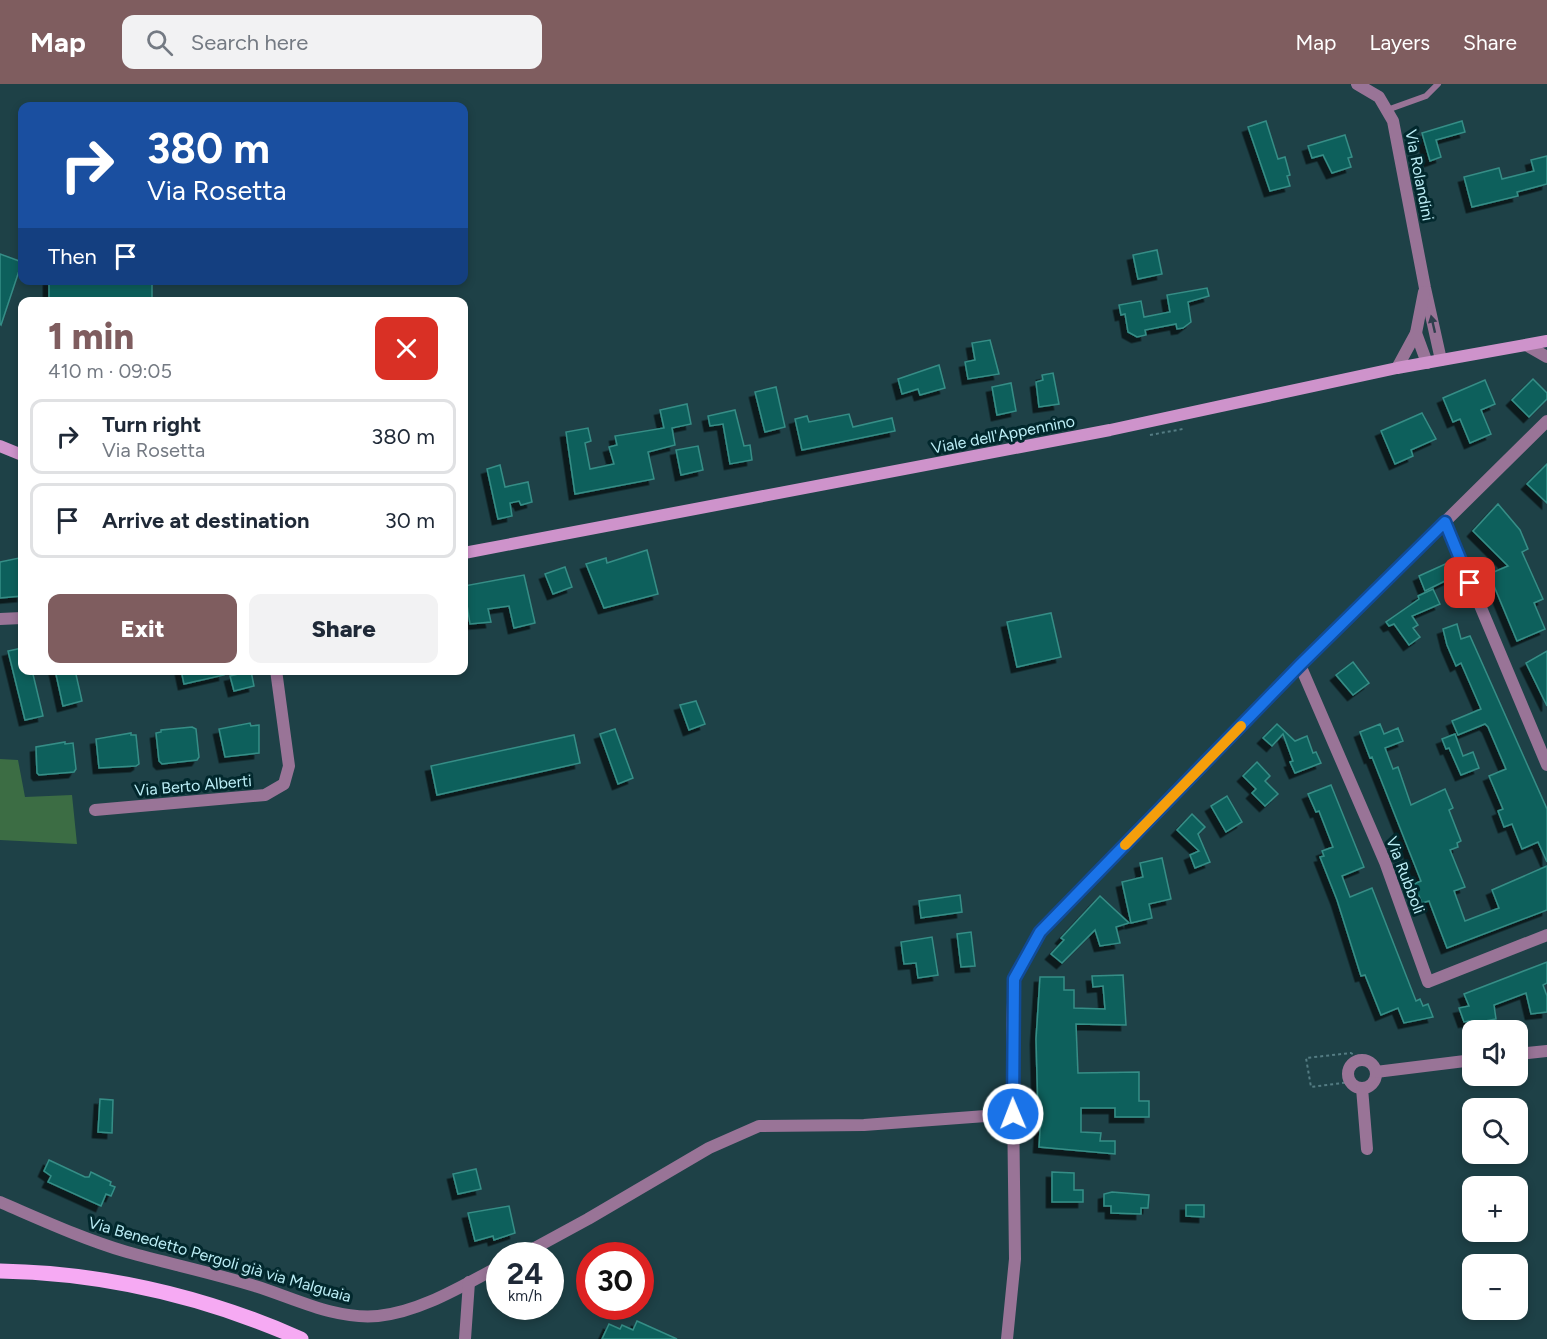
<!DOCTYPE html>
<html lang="en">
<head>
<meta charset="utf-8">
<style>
  :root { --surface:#fff; --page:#f2f2f3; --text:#1f2937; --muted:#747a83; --line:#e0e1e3; --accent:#7f5d5f }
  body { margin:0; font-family:Figtree,sans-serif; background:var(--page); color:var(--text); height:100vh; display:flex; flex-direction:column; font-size:22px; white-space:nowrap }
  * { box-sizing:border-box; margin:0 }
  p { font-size:20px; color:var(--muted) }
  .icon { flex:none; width:33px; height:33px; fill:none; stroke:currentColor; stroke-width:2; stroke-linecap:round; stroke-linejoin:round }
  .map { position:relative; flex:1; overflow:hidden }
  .side { position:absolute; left:18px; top:213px; width:450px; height:378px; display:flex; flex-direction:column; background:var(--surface); border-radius:12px; box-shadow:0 3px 9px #0003 }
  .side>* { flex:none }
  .guide { position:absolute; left:18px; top:18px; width:450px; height:183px; border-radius:12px; box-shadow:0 3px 9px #0003; background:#1a4fa0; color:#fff; overflow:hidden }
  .fabs { position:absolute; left:1462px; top:936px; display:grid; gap:12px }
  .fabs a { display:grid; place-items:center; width:66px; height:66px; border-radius:12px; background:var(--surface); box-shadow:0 3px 9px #0003; font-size:30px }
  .speed { position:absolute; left:486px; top:1158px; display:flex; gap:12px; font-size:30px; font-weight:700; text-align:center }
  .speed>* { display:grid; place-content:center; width:78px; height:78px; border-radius:50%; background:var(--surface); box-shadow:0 3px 9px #0003; line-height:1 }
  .speed small { font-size:15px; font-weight:400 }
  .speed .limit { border:9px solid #d22; background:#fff; color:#111 }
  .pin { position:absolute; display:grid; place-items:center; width:51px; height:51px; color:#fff; margin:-26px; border-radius:12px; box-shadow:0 3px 9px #0006 }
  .me { position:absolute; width:66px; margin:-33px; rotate:359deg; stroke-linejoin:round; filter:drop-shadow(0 0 4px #0008) }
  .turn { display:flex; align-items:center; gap:21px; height:126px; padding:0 30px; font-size:27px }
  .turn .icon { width:78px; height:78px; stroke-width:2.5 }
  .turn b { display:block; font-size:42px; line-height:51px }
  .then { display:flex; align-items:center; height:57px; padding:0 30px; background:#0003; gap:12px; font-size:22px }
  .round { display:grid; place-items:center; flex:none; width:63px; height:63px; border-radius:12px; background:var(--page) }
  .head { display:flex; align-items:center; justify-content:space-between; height:102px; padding:0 30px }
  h1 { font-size:36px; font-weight:800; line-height:45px; color:var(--accent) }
  .primary-button { display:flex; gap:12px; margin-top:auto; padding:12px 30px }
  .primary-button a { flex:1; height:69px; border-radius:12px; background:var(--accent); color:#fff; font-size:24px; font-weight:800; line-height:69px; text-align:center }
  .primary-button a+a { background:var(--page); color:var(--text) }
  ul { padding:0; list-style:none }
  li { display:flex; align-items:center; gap:18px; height:75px; margin:0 12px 9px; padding:0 18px; border:3px solid var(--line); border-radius:12px }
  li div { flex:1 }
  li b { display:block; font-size:22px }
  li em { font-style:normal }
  header { display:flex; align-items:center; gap:36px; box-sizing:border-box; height:84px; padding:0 30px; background:var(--accent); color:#fff }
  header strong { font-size:28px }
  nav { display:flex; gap:33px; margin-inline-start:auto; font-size:21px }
  .search { width:420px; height:54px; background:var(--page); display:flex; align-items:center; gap:15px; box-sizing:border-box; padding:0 21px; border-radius:12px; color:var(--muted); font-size:22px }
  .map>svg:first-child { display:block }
  .green { fill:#3c6d44 }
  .building { fill:#10615c; stroke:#368e87; stroke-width:1.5; filter:url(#shadow) }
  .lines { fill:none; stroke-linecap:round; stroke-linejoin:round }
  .path { stroke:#547c83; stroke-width:2; stroke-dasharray:3 3; stroke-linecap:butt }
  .lane { stroke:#997497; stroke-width:6 }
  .street { stroke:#997497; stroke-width:12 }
  .secondary { stroke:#ce93cb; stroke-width:12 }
  .primary { stroke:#f6aaf3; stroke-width:15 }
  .oneway { fill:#2f3f4d }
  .route-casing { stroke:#114b97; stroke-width:15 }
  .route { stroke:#1a73e8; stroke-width:10 }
  .slow { stroke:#f59e0b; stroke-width:10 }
  .labels { text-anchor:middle; stroke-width:6; stroke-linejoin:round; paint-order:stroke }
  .street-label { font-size:16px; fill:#bceef6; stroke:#02282d }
</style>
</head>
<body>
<header>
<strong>Map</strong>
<div class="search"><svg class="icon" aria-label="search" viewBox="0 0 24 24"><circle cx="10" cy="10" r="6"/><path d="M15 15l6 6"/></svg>Search here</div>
<nav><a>Map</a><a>Layers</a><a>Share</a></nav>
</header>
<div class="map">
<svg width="1547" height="1255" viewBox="0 0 1547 1255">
  <defs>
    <filter id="shadow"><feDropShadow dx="-5.5" dy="5.5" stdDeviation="0" flood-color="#0009"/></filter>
  </defs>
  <rect width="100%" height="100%" fill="#1e4147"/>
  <polygon class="green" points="0,675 18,676 25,713 72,711 77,760 0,756"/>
  <g class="building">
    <polygon points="1266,37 1278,75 1285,73 1290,91 1287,92 1290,102 1270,107 1248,43"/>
    <polygon points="1462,37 1465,48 1436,56 1441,73 1430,77 1422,49"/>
    <polygon points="1345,51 1352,73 1348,74 1351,83 1332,89 1323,71 1312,74 1308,62"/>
    <polygon points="1547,72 1547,100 1517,108 1518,112 1472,123 1464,93 1499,84 1502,95 1534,87 1531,76"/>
    <polygon points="1157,166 1162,190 1138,195 1133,171"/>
    <polygon points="0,170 22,178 1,241 0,240"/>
    <rect x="49" y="196" width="103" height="22"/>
    <polygon points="1207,204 1209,212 1188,218 1191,238 1183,244 1177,245 1176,240 1145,246 1146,251 1137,253 1128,248 1125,230 1121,231 1119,221 1141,217 1144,233 1170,228 1167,211"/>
    <polygon points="990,256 999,290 968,295 965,278 975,276 972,259"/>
    <polygon points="939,281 945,304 920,311 918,305 902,310 898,295"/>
    <polygon points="1053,289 1059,320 1039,323 1036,298 1043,296 1042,291"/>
    <polygon points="1533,295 1547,309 1547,315 1529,333 1512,316"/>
    <polygon points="1485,296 1495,320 1481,326 1491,350 1470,359 1460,335 1453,338 1443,314"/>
    <polygon points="1011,299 1016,327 997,331 992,303"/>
    <polygon points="776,303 785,343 765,348 755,308"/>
    <polygon points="687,320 691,340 672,344 675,361 648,368 654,395 575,410 566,348 588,344 591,357 585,359 590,385 614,380 609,363 617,361 615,352 664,344 660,326"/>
    <polygon points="735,326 744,362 750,361 752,376 730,380 723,340 710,342 708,332"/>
    <polygon points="1422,329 1436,355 1411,366 1413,372 1395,380 1381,347"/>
    <polygon points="849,330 853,343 892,334 895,347 802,366 795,335 807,332 809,338"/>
    <polygon points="698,362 703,386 681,391 676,366"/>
    <polygon points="1547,380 1547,419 1527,400"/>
    <polygon points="500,381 505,403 528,398 532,418 521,421 519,417 510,419 512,432 498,435 487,385"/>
    <polygon points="1498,420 1520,446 1528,465 1522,468 1543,515 1534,519 1545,545 1517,557 1489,490 1508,482 1473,447"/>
    <polygon points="647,466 658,510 604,524 586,480 606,474 607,479"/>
    <polygon points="19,474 22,482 22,512 0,514 0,478"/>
    <polygon points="1452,477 1457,487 1448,491 1449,495 1425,507 1419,492"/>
    <polygon points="565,483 572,503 553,510 545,490"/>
    <polygon points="524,491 535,539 514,544 509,522 488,525 491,538 470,540 464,502"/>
    <polygon points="1433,505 1440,520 1412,532 1418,541 1413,544 1420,553 1409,561 1394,540 1389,542 1386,538 1419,515 1418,512"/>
    <polygon points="1051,529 1061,573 1017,583 1007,538"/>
    <polygon points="1457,540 1461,555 1470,552 1547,725 1547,778 1538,758 1522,765 1512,740 1504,743 1498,727 1503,725 1489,692 1506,685 1488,643 1485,640 1458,651 1452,637 1481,625 1461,579 1456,582 1447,561 1443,545"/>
    <polygon points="22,564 22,586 32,586 43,632 25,636 8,567"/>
    <polygon points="1547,567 1547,622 1526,579"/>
    <polygon points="1353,578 1369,599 1353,611 1336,591"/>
    <polygon points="55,586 75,586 82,617 63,622"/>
    <polygon points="181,586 223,586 224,591 184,600"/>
    <polygon points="251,587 254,602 234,607 230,592"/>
    <polygon points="696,617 705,640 689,646 680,621"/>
    <polygon points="250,639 251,642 259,641 259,669 225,673 219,645"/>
    <polygon points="1277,640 1295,657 1307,652 1313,669 1316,668 1321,679 1295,689 1290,678 1293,677 1283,650 1272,662 1263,654"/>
    <polygon points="1380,640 1384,650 1398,644 1403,657 1385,664 1393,685 1398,683 1411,721 1445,705 1453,724 1449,726 1461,757 1457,759 1458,763 1450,766 1465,803 1454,807 1465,837 1499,824 1492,806 1547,782 1547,826 1447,864 1429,817 1422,819 1414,800 1421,797 1372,673 1370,674 1360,648"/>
    <polygon points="192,643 196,645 199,673 197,676 162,680 159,677 156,649 161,648 161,646"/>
    <polygon points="615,645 633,694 618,700 600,650"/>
    <polygon points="131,649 131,651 136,651 139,680 136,682 99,684 96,655"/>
    <polygon points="1455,650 1463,672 1473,668 1479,684 1461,691 1449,664 1446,665 1442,655"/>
    <polygon points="574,651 580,679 437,711 431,682"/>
    <polygon points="65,658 65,660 73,659 76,685 74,688 39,691 37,689 36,663"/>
    <polygon points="1257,678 1270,692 1265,697 1278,710 1265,722 1252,709 1256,705 1243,692"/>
    <polygon points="1331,701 1364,783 1342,792 1350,813 1372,804 1416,917 1420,915 1423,922 1428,920 1433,933 1404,939 1398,924 1381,931 1365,891 1361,892 1337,816 1320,773 1324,772 1322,767 1333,763 1319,727 1316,728 1308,710"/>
    <polygon points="1227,712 1242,738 1226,748 1211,722"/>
    <polygon points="1192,730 1205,743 1198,750 1210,778 1195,784 1190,771 1199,767 1177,746"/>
    <polygon points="1162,774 1171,815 1149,820 1152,834 1131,839 1122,798 1143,793 1140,779"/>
    <polygon points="960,811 962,828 921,834 919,817"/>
    <polygon points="1100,812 1129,839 1116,843 1120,859 1100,862 1095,846 1062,879 1051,870 1064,856 1061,854"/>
    <polygon points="971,848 975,882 961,883 957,850"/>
    <polygon points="932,853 938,891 918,894 916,879 904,880 901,858"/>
    <polygon points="1547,878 1547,899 1543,901 1547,912 1547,928 1531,930 1526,909 1494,921 1496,935 1469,940 1469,937 1464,938 1459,924 1469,922 1464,910"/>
    <polygon points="1123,891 1126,941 1076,940 1078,989 1139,988 1139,1017 1149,1017 1149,1033 1115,1033 1115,1024 1081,1024 1081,1048 1101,1049 1100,1057 1115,1057 1115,1070 1039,1063 1041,1030 1038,1030 1036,955 1040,893 1064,893 1064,906 1074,906 1074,924 1105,925 1103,902 1093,903 1092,892"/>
    <polygon points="100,1015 113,1016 112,1049 98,1048"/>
    <polygon points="49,1076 85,1093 89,1093 91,1088 111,1098 110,1101 115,1103 111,1112 106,1110 101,1122 48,1098 51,1092 44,1087"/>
    <polygon points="476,1085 481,1105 458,1110 453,1090"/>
    <polygon points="1052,1088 1074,1089 1074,1106 1083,1106 1083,1118 1052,1118"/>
    <polygon points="1112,1108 1149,1111 1148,1124 1141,1124 1141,1130 1111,1129 1111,1122 1104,1122 1104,1110"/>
    <polygon points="1186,1121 1204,1121 1204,1133 1186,1132"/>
    <polygon points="509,1122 515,1149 494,1156 493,1152 475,1157 468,1129"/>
    <polygon points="637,1237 677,1255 602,1255 609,1240 620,1245 622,1241 633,1246"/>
  </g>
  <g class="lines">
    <g class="path">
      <polyline points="1150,351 1183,345"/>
      <polyline points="1351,998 1311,1003 1306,974 1351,969 1361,975"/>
    </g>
    <polyline class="lane" points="1387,26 1426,12 1438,0"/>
    <g class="street">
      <polyline points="1357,0 1379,13 1393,37 1425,204 1441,276"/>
      <polyline points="1416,249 1427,279"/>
      <polyline points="1526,261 1547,273"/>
      <polyline points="1397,284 1416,249 1424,208"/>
      <polyline points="1445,438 1547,681"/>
      <polyline points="0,535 22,534"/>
      <polyline points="1300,581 1385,778 1428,898 1547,851"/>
      <polyline points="95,726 265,711 284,700 289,682 276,586"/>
      <polyline points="1518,970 1547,967"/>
      <circle cx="1362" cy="990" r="14"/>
      <polyline points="1376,988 1473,976"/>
      <polyline points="1362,1004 1367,1065"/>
      <path d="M0 1118C42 1136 83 1155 127 1168 170 1180 213 1189 255 1202 294 1214 335 1236 378 1232 420 1228 462 1202 500 1182"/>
      <polyline points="520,1172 588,1135 709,1064 759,1042 864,1041 1013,1030"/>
      <polyline points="465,1255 469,1198"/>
      <polyline points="1007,1255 1015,1175 1012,942 1014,895 1040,848 1300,581 1547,337"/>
    </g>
    <g class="secondary">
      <polyline points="0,362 22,371"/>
      <polyline points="464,469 1110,346 1397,284 1547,257"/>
    </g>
    <path class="primary" d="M0 1187C104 1189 206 1213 301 1255"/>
  </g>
  <defs><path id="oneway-solid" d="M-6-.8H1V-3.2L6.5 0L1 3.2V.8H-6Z" transform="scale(1.5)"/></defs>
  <use class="oneway" href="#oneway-solid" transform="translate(1433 240) rotate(-103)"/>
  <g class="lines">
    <defs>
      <polyline id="route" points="1013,1030 1014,895 1040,848 1300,581 1445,438 1470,499"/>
    </defs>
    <use href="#route" class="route-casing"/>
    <use href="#route" class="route"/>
    <polyline class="slow" points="1125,761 1241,642"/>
  </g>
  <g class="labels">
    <g class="street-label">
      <text transform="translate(1420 91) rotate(79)" y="6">Via Rolandini</text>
      <text transform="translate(1003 350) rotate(-11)" y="6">Viale dell'Appennino</text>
      <text transform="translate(193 701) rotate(-5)" y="6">Via Berto Alberti</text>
      <text transform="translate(1406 791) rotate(69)" y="6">Via Rubboli</text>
      <text transform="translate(220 1175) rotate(16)" y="6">Via Benedetto Pergoli già via Malguaia</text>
    </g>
  </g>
</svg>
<div class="fabs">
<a><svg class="icon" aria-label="sound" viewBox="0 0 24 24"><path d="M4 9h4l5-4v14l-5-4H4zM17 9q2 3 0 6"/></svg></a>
<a><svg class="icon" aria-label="search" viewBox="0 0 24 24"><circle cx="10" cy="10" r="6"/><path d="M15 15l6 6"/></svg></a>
<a>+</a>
<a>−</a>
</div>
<div class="speed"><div>24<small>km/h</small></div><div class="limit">30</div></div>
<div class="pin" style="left:1470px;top:499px;background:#d93025"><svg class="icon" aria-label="arrive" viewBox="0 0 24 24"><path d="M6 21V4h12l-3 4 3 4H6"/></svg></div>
<svg class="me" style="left:1013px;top:1030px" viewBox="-20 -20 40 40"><circle r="17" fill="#1a73e8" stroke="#fff" stroke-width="3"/><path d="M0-11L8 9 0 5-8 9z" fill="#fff"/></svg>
<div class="guide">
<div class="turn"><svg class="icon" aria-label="right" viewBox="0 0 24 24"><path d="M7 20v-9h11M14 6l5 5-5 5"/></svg><div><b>380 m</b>Via Rosetta</div></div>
<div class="then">Then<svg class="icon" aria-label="arrive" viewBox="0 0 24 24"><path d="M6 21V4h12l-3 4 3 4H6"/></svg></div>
</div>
<section class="side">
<div class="head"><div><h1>1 min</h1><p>410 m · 09:05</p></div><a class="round" style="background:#d93025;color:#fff"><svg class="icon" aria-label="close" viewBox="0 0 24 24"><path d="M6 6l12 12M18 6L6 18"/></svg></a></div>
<ul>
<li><svg class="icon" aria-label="right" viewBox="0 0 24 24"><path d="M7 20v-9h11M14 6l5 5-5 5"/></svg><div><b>Turn right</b><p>Via Rosetta</p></div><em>380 m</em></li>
<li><svg class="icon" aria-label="arrive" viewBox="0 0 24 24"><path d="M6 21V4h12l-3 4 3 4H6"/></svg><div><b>Arrive at destination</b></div><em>30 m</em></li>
</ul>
<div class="primary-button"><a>Exit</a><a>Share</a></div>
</section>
</div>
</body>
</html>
